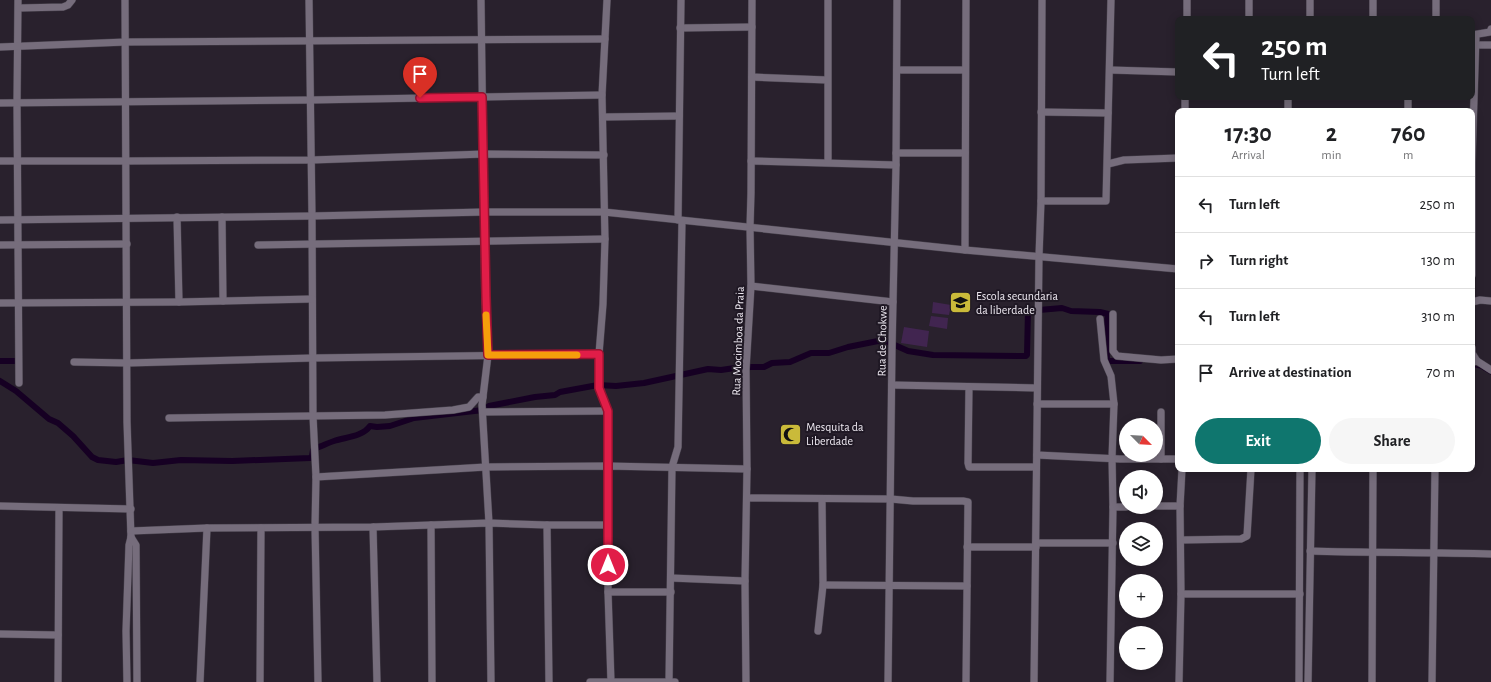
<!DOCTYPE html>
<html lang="en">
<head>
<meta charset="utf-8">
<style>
  :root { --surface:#fff; --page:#f6f6f6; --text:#202124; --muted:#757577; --line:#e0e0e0; --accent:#0f766e }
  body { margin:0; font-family:"Alegreya Sans",sans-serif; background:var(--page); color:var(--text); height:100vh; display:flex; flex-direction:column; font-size:15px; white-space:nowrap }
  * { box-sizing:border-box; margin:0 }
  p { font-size:13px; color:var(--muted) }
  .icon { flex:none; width:22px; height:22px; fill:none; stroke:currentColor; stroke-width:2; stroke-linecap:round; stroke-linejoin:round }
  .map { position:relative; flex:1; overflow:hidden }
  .drawer { position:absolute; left:1175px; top:108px; width:300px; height:364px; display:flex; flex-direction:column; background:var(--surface); border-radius:8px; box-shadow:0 2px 10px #0003 }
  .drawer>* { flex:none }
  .hud { position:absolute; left:1175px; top:16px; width:300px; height:84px; border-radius:8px; box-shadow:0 2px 10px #0003; background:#202124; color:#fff; overflow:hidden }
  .needle { width:26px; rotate:114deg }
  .tools { position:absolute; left:1119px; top:418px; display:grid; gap:8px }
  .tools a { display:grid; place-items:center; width:44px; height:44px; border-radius:50%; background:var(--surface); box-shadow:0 2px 10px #0003; font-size:20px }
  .pin { position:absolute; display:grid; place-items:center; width:34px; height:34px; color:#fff; margin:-41px -17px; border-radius:50% 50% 50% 0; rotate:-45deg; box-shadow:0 0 4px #0007 }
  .pin .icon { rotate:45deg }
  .me { position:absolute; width:44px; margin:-22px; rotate:0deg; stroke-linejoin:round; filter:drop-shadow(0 0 3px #0008) }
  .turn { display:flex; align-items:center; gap:14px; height:84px; padding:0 20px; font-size:18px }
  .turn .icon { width:52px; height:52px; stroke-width:2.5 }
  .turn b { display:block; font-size:28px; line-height:34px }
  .eta { display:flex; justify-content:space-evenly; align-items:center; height:68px; text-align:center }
  .eta b { font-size:24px; font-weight:700; line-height:28px }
  .button { display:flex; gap:8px; margin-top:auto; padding:8px 20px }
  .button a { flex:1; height:46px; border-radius:24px; background:var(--accent); color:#fff; font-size:16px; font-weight:700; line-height:46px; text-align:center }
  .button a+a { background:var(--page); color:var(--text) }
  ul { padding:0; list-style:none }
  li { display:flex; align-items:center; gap:12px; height:56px; padding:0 20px; border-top:1px solid var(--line) }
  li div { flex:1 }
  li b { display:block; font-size:15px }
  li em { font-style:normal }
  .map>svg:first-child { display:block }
  .green { fill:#412550 }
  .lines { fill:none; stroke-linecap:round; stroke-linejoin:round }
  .stream { stroke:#160023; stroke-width:1.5 }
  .canal { stroke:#160023; stroke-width:6 }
  .minor-casing { stroke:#46404b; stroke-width:8 }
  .minor { stroke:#766d7c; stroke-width:7 }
  .route-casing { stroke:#92132f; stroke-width:10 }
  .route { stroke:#e11d48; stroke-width:7 }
  .slow { stroke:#f59e0b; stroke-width:7 }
  .labels { text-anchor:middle; stroke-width:4; stroke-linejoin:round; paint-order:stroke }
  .poi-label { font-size:12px; fill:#eee9f1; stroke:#1f1824; text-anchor:start }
  .street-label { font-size:12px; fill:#eee9f1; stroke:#1f1824 }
</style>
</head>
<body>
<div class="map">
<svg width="1491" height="682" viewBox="0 0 1491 682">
  <rect width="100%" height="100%" fill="#29212d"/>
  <g class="green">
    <polygon points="933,302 951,305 949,315 932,313"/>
    <polygon points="931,316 948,318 947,329 929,326"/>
    <polygon points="904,327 929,331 927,347 901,343"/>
  </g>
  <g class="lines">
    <polyline class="stream" points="1472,366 1481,368 1491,374"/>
    <g class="canal">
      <polyline points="1039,310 1062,308 1071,311 1100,312 1108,314 1106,329 1107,361 1140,361"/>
      <polyline points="0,361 15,361"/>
      <polyline points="0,381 16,391 49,419 58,423 73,436 92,457 98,460 116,462 128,460 153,463 181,460 232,461 310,458 312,456 313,450"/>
      <path d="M316 448C322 446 328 443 334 441 346 437 362 437 370 426L377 427 390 426 414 418 483 410 489 406 535 397 555 395 560 392 598 385 616 386 644 383 708 369 721 370 742 367H764L772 363 790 362 811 353H829L848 347 878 341 888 342 908 351 933 355 1026 356 1027 355 1028 310"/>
    </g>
    <defs>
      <g id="minor">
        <polyline points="18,0 17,103 19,383"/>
        <polyline points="125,0 127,422 131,537 129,545 126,631 127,682"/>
        <polyline points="309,0 312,216 313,416 316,477 315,527 318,682"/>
        <polyline points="481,0 485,297 488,355 482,405 489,523 491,682"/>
        <polyline points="607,0 602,95 605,239 603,304 599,354 599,388 608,411 608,592 611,682"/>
        <polyline points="1187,0 1187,19"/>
        <polyline points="19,8 63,7 68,5 72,0"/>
        <polyline points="1249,19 1249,0"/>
        <polyline points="1310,19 1310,0"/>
        <polyline points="1373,19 1373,0"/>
        <polyline points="1436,19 1436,0"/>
        <polyline points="680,28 752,27"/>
        <polyline points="1472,35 1490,32 1491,29"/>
        <polyline points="1475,45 1491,45"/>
        <polyline points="0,47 126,42 605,39"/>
        <polyline points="897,70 965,70"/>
        <polyline points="1110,70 1178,72"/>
        <polyline points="752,77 827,80"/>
        <polyline points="1408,97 1408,111"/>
        <polyline points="0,103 311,100 602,95"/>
        <polyline points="1185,111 1185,97"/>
        <polyline points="1288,111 1288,97"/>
        <polyline points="1041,112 1108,113"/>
        <polyline points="603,117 679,116"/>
        <polyline points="896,153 965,153"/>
        <polyline points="0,161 126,161 312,160 484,154 604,155"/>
        <polyline points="751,161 896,165"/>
        <polyline points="828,162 828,0"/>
        <polyline points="1108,164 1124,160 1178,158"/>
        <polyline points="1041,201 1106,201 1111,0"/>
        <polyline points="177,217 179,302"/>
        <polyline points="222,217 223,301"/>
        <polyline points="0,220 312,216 484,212 604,212 965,250 1178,269"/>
        <polyline points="678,220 681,0"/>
        <polyline points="0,245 127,244"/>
        <polyline points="258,245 605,239"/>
        <polyline points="965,250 966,0"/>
        <polyline points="1472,275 1472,163 1476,35"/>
        <polyline points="751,286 893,302"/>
        <polyline points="1472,302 1480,300 1491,301"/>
        <polyline points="0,303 179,302 312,299"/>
        <polyline points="1113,314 1113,351 1117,356 1161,360 1178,359"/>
        <polyline points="1100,319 1104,360 1111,376 1114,404 1112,458 1113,507 1110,682"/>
        <polyline points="1472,348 1472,353 1477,361"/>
        <polyline points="74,362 128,363 313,358 599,354"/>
        <polyline points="1472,362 1477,361 1491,370"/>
        <polyline points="892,385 1037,388"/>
        <polyline points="969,387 968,463 969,467 1036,467"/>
        <polyline points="1037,404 1114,404"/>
        <polyline points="483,412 608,411"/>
        <polyline points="1161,412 1161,459"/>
        <polyline points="169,418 385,415 453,410 469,407 478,397 483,397"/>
        <polyline points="1037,455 1120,459 1178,459"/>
        <polyline points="316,477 486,467 607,466 747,469"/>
        <polyline points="747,498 891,499 913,501 963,501 968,502 966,682"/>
        <polyline points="0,506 131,509"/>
        <polyline points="1156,506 1180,506"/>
        <polyline points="1113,507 1126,507"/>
        <polyline points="431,525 432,682"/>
        <polyline points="547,525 549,682"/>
        <polyline points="373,527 377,682"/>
        <polyline points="131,531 207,528 373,527 489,523 547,525 608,525"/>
        <polyline points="131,537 136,545 137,682"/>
        <polyline points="1181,540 1241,539 1247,536 1251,469"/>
        <polyline points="1036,543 1113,543"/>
        <polyline points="967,547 1036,547"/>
        <path d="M1310 551C1371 553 1431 552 1491 554"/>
        <polyline points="671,578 745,581"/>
        <polyline points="823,585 967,586"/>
        <polyline points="608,592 671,592"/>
        <polyline points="1181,594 1300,594"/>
        <polyline points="818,631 823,585 822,499"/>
        <polyline points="0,634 58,635"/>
        <polyline points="58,682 59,509"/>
        <polyline points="200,682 207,528"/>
        <polyline points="260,682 261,528"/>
        <polyline points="590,682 675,682"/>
        <polyline points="669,682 672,467 678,447 682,221"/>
        <polyline points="746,682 745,581 747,469 746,369 751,286 750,227 751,193 752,0"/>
        <polyline points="888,682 892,349 896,165 897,0"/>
        <polyline points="1034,682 1039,256 1041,201 1042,0"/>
        <polyline points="1179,682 1181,594 1180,506 1182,469"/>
        <polyline points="1299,682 1300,469"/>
        <polyline points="1308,682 1312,469"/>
        <polyline points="1372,682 1373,469"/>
        <polyline points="1432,682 1435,469"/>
      </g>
    </defs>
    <use href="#minor" class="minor-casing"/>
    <use href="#minor" class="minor"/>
  </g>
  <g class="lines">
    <defs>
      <polyline id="route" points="420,98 482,97 486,297 488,355 599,354 599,388 608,411 608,565"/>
    </defs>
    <use href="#route" class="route-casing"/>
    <use href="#route" class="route"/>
    <polyline class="slow" points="486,315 488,355 577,355"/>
  </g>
  <defs>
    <symbol id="school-square" viewBox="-11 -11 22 22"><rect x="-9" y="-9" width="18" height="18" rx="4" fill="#caba3a" stroke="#1f1824"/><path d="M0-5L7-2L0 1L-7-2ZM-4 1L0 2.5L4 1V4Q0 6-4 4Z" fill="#111"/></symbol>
    <symbol id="mosque-square" viewBox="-11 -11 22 22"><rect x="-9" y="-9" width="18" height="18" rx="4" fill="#caba3a" stroke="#1f1824"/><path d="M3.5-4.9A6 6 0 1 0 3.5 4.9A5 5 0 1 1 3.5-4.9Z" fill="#111"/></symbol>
  </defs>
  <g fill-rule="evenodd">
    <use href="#school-square" x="948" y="290" width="25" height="25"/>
    <use href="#mosque-square" x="778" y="422" width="25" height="25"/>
  </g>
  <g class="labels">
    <g class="poi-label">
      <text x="976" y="300">Escola secundaria<tspan x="976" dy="14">da liberdade</tspan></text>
      <text x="806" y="431">Mesquita da<tspan x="806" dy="14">Liberdade</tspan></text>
    </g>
    <g class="street-label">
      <text transform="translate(738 341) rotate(-88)" y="4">Rua Mocimboa da Praia</text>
      <text transform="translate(882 341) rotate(-89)" y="4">Rua de Chokwe</text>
    </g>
  </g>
</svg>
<div class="tools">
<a><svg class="needle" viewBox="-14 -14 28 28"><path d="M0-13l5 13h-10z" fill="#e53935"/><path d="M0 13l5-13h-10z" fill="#757577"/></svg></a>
<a><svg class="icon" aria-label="sound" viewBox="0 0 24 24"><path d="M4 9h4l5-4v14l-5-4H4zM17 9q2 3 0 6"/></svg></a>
<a><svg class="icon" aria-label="layers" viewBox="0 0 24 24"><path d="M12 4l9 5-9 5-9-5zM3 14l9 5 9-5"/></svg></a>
<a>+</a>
<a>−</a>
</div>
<div class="pin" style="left:420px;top:98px;background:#d93025"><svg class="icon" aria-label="arrive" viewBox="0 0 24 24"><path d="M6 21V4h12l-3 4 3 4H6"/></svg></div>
<svg class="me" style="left:608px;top:565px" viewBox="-20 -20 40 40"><circle r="17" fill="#e11d48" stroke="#fff" stroke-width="3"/><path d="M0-11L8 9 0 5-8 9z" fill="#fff"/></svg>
<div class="hud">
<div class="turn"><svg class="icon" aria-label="left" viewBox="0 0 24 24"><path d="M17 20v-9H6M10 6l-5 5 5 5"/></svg><div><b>250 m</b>Turn left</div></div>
</div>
<section class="drawer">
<div class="eta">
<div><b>17:30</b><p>Arrival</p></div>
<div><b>2</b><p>min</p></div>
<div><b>760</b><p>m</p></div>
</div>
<ul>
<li><svg class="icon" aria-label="left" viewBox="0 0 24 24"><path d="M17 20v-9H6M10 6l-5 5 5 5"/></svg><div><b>Turn left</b></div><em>250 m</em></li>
<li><svg class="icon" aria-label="right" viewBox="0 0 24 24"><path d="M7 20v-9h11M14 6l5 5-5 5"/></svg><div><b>Turn right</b></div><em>130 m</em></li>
<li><svg class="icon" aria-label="left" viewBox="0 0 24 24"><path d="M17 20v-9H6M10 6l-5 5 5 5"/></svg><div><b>Turn left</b></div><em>310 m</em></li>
<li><svg class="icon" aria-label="arrive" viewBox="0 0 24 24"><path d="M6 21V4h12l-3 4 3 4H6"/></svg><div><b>Arrive at destination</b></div><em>70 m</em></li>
</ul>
<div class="button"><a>Exit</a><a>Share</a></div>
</section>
</div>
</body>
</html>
